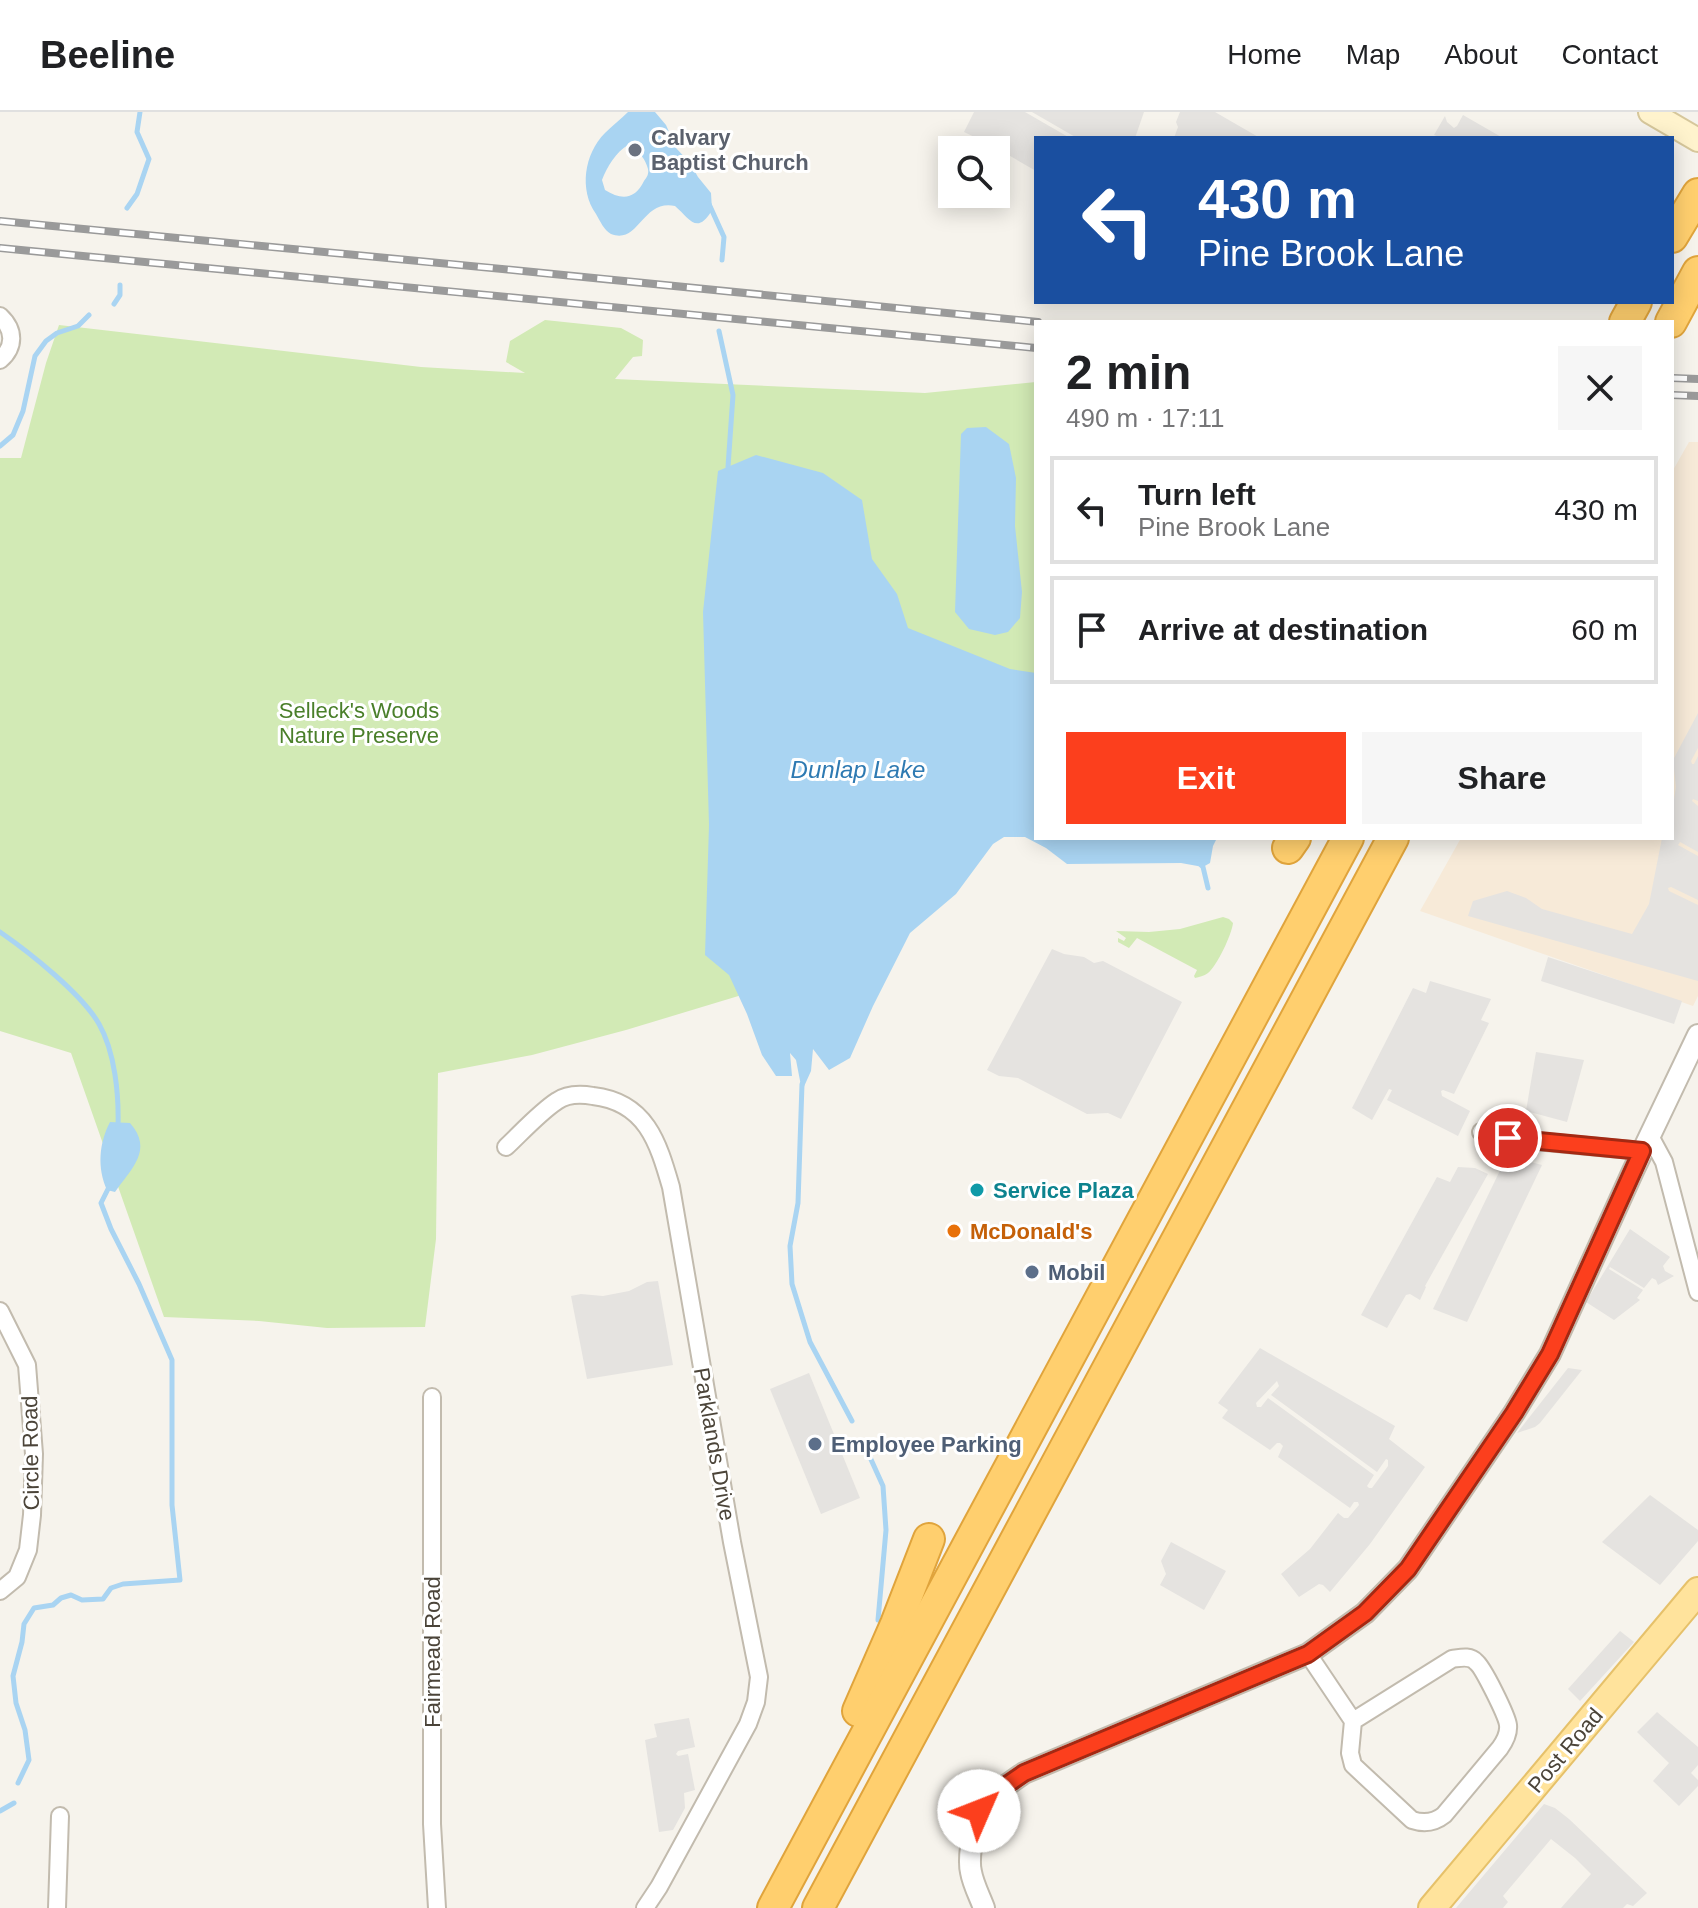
<!DOCTYPE html>
<html lang="en">
<head>
<meta charset="utf-8">
<style>
  :root { --surface:#fff; --page:#f6f6f6; --text:#202124; --muted:#757577; --line:#e0e0e0; --accent:#fc3f1d }
  body { margin:0; font-family:Helvetica,sans-serif; background:var(--page); color:var(--text); height:100vh; display:flex; flex-direction:column; font-size:30px; white-space:nowrap }
  * { box-sizing:border-box; margin:0 }
  p { font-size:26px; color:var(--muted) }
  .icon { flex:none; width:44px; height:44px; fill:none; stroke:currentColor; stroke-width:2; stroke-linecap:round; stroke-linejoin:round }
  .map { position:relative; flex:1; overflow:hidden }
  .side { position:absolute; left:1034px; top:208px; width:640px; height:520px; display:flex; flex-direction:column; background:var(--surface); border-radius:0px; box-shadow:0 4px 20px #0003 }
  .side>* { flex:none }
  .hud { position:absolute; left:1034px; top:24px; width:640px; height:168px; border-radius:0px; box-shadow:0 4px 20px #0003; background:#1a4fa0; color:#fff; overflow:hidden }
  .tools { position:absolute; left:938px; top:24px; display:grid; gap:16px }
  .tools a { display:grid; place-items:center; width:72px; height:72px; border-radius:0px; background:var(--surface); box-shadow:0 4px 20px #0003; font-size:40px }
  .pin { position:absolute; display:grid; place-items:center; width:68px; height:68px; color:#fff; margin:-34px; border:4px solid #fff; border-radius:50%; box-shadow:0 2px 8px #0007 }
  .me { position:absolute; width:88px; margin:-44px; rotate:46deg; stroke-linejoin:round; filter:drop-shadow(0 0 6px #0008) }
  .turn { display:flex; align-items:center; gap:28px; height:168px; padding:0 32px; font-size:36px }
  .turn .icon { width:104px; height:104px; stroke-width:2.5 }
  .turn b { display:block; font-size:56px; line-height:68px }
  .round { display:grid; place-items:center; flex:none; width:84px; height:84px; border-radius:0px; background:var(--page) }
  .headline { display:flex; align-items:center; justify-content:space-between; height:136px; padding:0 32px }
  h1 { font-size:48px; font-weight:700; line-height:60px }
  .cta { display:flex; gap:16px; margin-top:auto; padding:16px 32px }
  .cta a { flex:1; height:92px; border-radius:0px; background:var(--accent); color:#fff; font-size:32px; font-weight:700; line-height:92px; text-align:center }
  .cta a+a { background:var(--page); color:var(--text) }
  ul { padding:0; list-style:none }
  li { display:flex; align-items:center; gap:24px; height:108px; margin:0 16px 12px; padding:0 16px; border:4px solid var(--line); border-radius:0px }
  li div { flex:1 }
  li b { display:block; font-size:30px }
  li em { font-style:normal }
  header { display:flex; align-items:center; gap:48px; box-sizing:border-box; height:112px; padding:0 40px; background:var(--surface); border-bottom:2px solid var(--line) }
  header strong { font-size:38px }
  nav { display:flex; gap:44px; margin-inline-start:auto; font-size:28px }
  .map>svg:first-child { display:block }
  .commercial { fill:#f7ead8 }
  .green { fill:#d2eab5 }
  .parking { fill:#e5e3e0; fill-rule:evenodd }
  .water { fill:#a9d4f2; fill-rule:evenodd }
  .lines { fill:none; stroke-linecap:round; stroke-linejoin:round }
  .stream { stroke:#a9d4f2; stroke-width:5 }
  .minor-casing { stroke:#c2bbae; stroke-width:20 }
  .tertiary-casing { stroke:#c2bbae; stroke-width:24 }
  .secondary-casing { stroke:#d6c79b; stroke-width:26 }
  .primary-casing { stroke:#e6c16a; stroke-width:30 }
  .motorway-casing { stroke:#e0a43c; stroke-width:34 }
  .minor { stroke:#fff; stroke-width:16 }
  .tertiary { stroke:#fff; stroke-width:20 }
  .secondary { stroke:#fff3cd; stroke-width:22 }
  .primary { stroke:#ffe39c; stroke-width:26 }
  .motorway { stroke:#ffcf6e; stroke-width:30 }
  .rail-casing { stroke:#9a9a9a; stroke-width:8 }
  .rail { stroke:#fff; stroke-width:5; stroke-dasharray:15; stroke-linecap:butt }
  .route-casing { stroke:#a42913; stroke-width:20 }
  .route { stroke:#fc3f1d; stroke-width:14 }
  .worship-dot { fill:#6b7280; stroke:#fff; stroke-width:3 }
  .culture-dot { fill:#0f9aa8; stroke:#fff; stroke-width:3 }
  .food-dot { fill:#e8710a; stroke:#fff; stroke-width:3 }
  .service-dot { fill:#5c6f8a; stroke:#fff; stroke-width:3 }
  .labels { text-anchor:middle; stroke-width:6; stroke-linejoin:round; paint-order:stroke }
  .worship-label { font-size:22px; font-weight:bold; fill:#5b616d; stroke:#fff; text-anchor:start }
  .park-label { font-size:22px; fill:#4a7f2a; stroke:#fff }
  .culture-label { font-size:22px; font-weight:bold; fill:#0d838f; stroke:#fff; text-anchor:start }
  .food-label { font-size:22px; font-weight:bold; fill:#c56008; stroke:#fff; text-anchor:start }
  .service-label { font-size:22px; font-weight:bold; fill:#4e5e75; stroke:#fff; text-anchor:start }
  .street-label { font-size:22px; fill:#4b4439; stroke:#fff }
  .water-label { font-size:24px; font-style:italic; fill:#2e7ab2; stroke:#fff }
</style>
</head>
<body>
<header>
<strong>Beeline</strong>
<nav><a>Home</a><a>Map</a><a>About</a><a>Contact</a></nav>
</header>
<div class="map">
<svg width="1698" height="1796" viewBox="0 0 1698 1796">
  <rect width="100%" height="100%" fill="#f6f3ec"/>
  <polygon class="commercial" points="1689,330 1698,330 1698,884 1693,894 1420,799 1461,726 1672,726 1672,360"/>
  <g class="green">
    <polygon points="545,208 621,216 643,228 642,244 633,245 615,267 925,281 1036,270 1036,609 808,863 626,918 532,943 438,961 436,1127 425,1215 327,1216 259,1209 164,1205 71,941 0,919 0,346 21,346 46,251 59,213 421,255 525,261 506,250 510,229"/>
    <path d="M1223 805 1229 807 1233 811C1232 822 1217 854 1208 861 1204 864 1199 865 1195 866L1194 864 1197 858 1137 826 1129 836 1118 830V826L1124 829 1126 826 1116 819 1149 820 1180 817Z"/>
  </g>
  <g class="parking">
    <polygon points="974,0 1025,0 1070,26 1036,26 1036,59 991,33 964,20"/>
    <polygon points="1032,0 1144,0 1135,26 1077,26"/>
    <polygon points="1180,0 1215,0 1260,26 1174,26 1178,15 1176,10"/>
    <polygon points="1463,3 1503,26 1442,26 1434,23 1445,4 1447,10 1454,16 1457,14"/>
    <polygon points="1698,601 1698,636 1691,649 1692,652 1694,652 1698,644 1698,689 1693,687 1692,689 1698,694 1698,740 1680,730 1678,733 1698,744 1698,788 1671,775 1668,776 1669,779 1698,793 1698,869 1468,804 1473,789 1507,779 1526,786 1542,797 1632,822 1649,792 1662,726 1672,726 1672,700 1676,675 1673,648"/>
    <polygon points="1052,837 1064,842 1084,845 1094,851 1103,849 1182,890 1121,1007 1108,1001 1087,1002 1018,966 999,964 987,958"/>
    <polygon points="1548,845 1682,889 1674,912 1541,869"/>
    <polygon points="1430,869 1491,887 1481,908 1489,911 1454,982 1443,978 1441,979 1442,984 1470,999 1458,1024 1387,988 1392,978 1389,977 1372,1008 1352,996 1413,876 1426,881"/>
    <polygon points="1536,940 1584,948 1567,1010 1526,999"/>
    <polygon points="1507,1044 1542,1053 1467,1210 1433,1197"/>
    <polygon points="1458,1055 1475,1056 1488,1062 1425,1174 1426,1175 1420,1188 1410,1182 1406,1183 1387,1216 1361,1203 1437,1065 1450,1070"/>
    <polygon points="1630,1117 1670,1145 1663,1154 1665,1159 1674,1164 1658,1173 1656,1168 1652,1166 1644,1176 1610,1155 1609,1157 1643,1178 1637,1186 1640,1188 1614,1208 1586,1190"/>
    <polygon points="658,1169 673,1253 587,1267 571,1184 581,1182 603,1184 629,1179 647,1170"/>
    <path d="M1260 1236 1395 1314 1389 1327 1425 1355 1370 1432 1330 1480 1323 1473 1319 1472 1299 1485 1281 1462 1310 1437 1338 1401 1344 1406H1348L1359 1393 1358 1390H1354L1350 1396 1278 1345 1283 1334 1280 1331H1277L1270 1338 1222 1306 1228 1298 1218 1291ZM1277 1269 1279 1274 1271 1283 1377 1360 1386 1347 1388 1348V1354L1372 1376H1369L1367 1374 1374 1363 1268 1286 1261 1295H1257L1256 1291Z"/>
    <polygon points="1568,1256 1582,1258 1540,1311 1535,1315 1517,1321"/>
    <polygon points="809,1261 860,1386 821,1402 770,1277"/>
    <polygon points="1650,1383 1698,1418 1698,1429 1660,1473 1602,1430"/>
    <polygon points="1171,1430 1226,1459 1204,1498 1160,1473 1166,1462 1161,1449"/>
    <polygon points="1620,1519 1634,1530 1580,1589 1568,1577"/>
    <polygon points="1657,1600 1698,1635 1698,1653 1691,1661 1698,1668 1698,1674 1679,1694 1653,1669 1669,1651 1637,1620"/>
    <polygon points="689,1606 695,1635 678,1639 676,1642 678,1644 688,1642 695,1678 684,1681 685,1696 673,1718 659,1720 645,1628 657,1625 654,1612"/>
    <polygon points="1544,1692 1555,1696 1569,1707 1647,1781 1633,1794 1627,1792 1623,1796 1561,1796 1591,1762 1575,1746 1551,1727 1503,1784 1508,1790 1503,1796 1456,1796"/>
  </g>
  <g class="water">
    <path d="M628 0H655L666 13 676 36 690 51 698 65 711 81 712 98C697 124 689 106 675 94 642 87 639 133 611 122 604 118 600 109 596 102 579 78 584 42 605 21 612 14 621 7 628 0ZM628 33 633 34C639 40 646 48 648 57 649 62 647 65 644 69 635 88 621 88 605 78L602 68C607 55 616 40 628 33Z"/>
    <polygon points="986,315 1009,332 1016,366 1015,414 1022,480 1020,506 1008,520 995,523 969,517 955,500 961,322 967,316"/>
    <polygon points="756,343 823,361 862,388 872,447 897,482 908,516 1010,557 1036,561 1036,726 1217,726 1213,734 1210,751 1203,755 1181,751 1067,752 1046,736 1025,725 1004,725 993,732 956,782 910,821 873,894 850,946 829,958 813,937 811,959 802,979 796,948 790,941 792,964 776,964 762,943 747,902 729,863 705,843 709,713 703,500 718,359"/>
    <path d="M110 1010 130 1011C154 1038 131 1057 115 1080L107 1078C97 1056 99 1031 110 1010Z"/>
  </g>
  <g class="lines">
    <g class="stream">
      <polyline points="709,92 724,125 722,148"/>
      <polyline points="127,96 137,82 149,47 137,20 140,0"/>
      <polyline points="114,192 120,183 120,173"/>
      <polyline points="719,219 733,283 728,355 731,360"/>
      <polyline points="0,334 13,323 23,299 35,244 46,229 57,221 78,214 89,203"/>
      <polyline points="1199,751 1203,755 1208,776"/>
      <path d="M0 820C29 840 82 882 99 912 115 940 119 983 118 1015"/>
      <polyline points="802,972 798,1091 790,1134 792,1172 810,1230 852,1309"/>
      <polyline points="864,1332 883,1374 886,1418 878,1508"/>
      <polyline points="18,1671 29,1648 25,1618 16,1591 13,1564 22,1530 24,1512 34,1496 53,1493 61,1486 71,1483 82,1488 103,1487 111,1476 123,1472 180,1468 172,1393 172,1248 139,1172 111,1117 101,1091 109,1075"/>
      <polyline points="0,1699 14,1691"/>
    </g>
    <defs>
      <g id="minor">
        <path d="M0 204C15 218 15 235 0 248"/>
        <polyline points="1481,1020 1514,1027 1642,1039"/>
        <polyline points="1650,1024 1664,1050 1698,1180"/>
        <path d="M506 1035C521 1021 540 1000 557 989 567 982 581 982 593 984 646 990 658 1030 671 1075L732 1430 759 1565 756 1590 748 1612 659 1775 645 1796"/>
        <polyline points="0,1199 27,1253 34,1342 32,1403 28,1438 17,1465 0,1479"/>
        <polyline points="432,1285 432,1712 437,1796"/>
        <path d="M1308 1542 1353 1609 1350 1641 1353 1653 1412 1708C1424 1712 1434 1711 1444 1703L1500 1636C1505 1629 1509 1622 1508 1613 1507 1604 1483 1555 1476 1550 1470 1543 1460 1546 1452 1547L1353 1609"/>
        <polyline points="57,1796 60,1704"/>
      </g>
      <path id="tertiary" d="M984 1796C980 1785 973 1772 971 1760 969 1752 970 1743 971 1735 976 1693 991 1684 1024 1661L1308 1542 1365 1501 1408 1457 1514 1301 1550 1242 1633 1059 1698 923"/>
      <polyline id="secondary" points="1650,0 1698,28"/>
      <polyline id="primary" points="1432,1796 1698,1479"/>
      <g id="motorway">
        <polyline points="1672,125 1698,82"/>
        <polyline points="1625,210 1636,190"/>
        <polyline points="1671,210 1698,160"/>
        <polyline points="1288,736 1295,726"/>
        <polyline points="858,1599 896,1512 929,1427"/>
        <polyline points="773,1796 1348,726"/>
        <polyline points="818,1796 1393,726"/>
      </g>
    </defs>
    <use href="#minor" class="minor-casing"/>
    <use href="#tertiary" class="tertiary-casing"/>
    <use href="#secondary" class="secondary-casing"/>
    <use href="#primary" class="primary-casing"/>
    <use href="#motorway" class="motorway-casing"/>
    <use href="#minor" class="minor"/>
    <use href="#tertiary" class="tertiary"/>
    <use href="#secondary" class="secondary"/>
    <use href="#primary" class="primary"/>
    <use href="#motorway" class="motorway"/>
    <defs>
      <g id="rail">
        <polyline points="0,109 523,159 1038,210"/>
        <polyline points="0,136 1036,236"/>
        <polyline points="1672,266 1698,267"/>
        <polyline points="1672,283 1698,284"/>
      </g>
    </defs>
    <use href="#rail" class="rail-casing"/>
    <use href="#rail" class="rail"/>
  </g>
  <g class="lines">
    <defs>
      <polyline id="route" points="979,1699 995,1681 1024,1661 1308,1542 1365,1501 1408,1457 1514,1301 1550,1242 1642,1039 1508,1026"/>
    </defs>
    <use href="#route" class="route-casing"/>
    <use href="#route" class="route"/>
  </g>
  <circle class="worship-dot" cx="635" cy="38" r="8"/>
  <circle class="culture-dot" cx="977" cy="1078" r="8"/>
  <circle class="food-dot" cx="954" cy="1119" r="8"/>
  <g class="service-dot">
    <circle cx="1032" cy="1160" r="8"/>
    <circle cx="815" cy="1332" r="8"/>
  </g>
  <g class="labels">
    <g class="worship-label">
      <text x="651" y="33">Calvary<tspan x="651" dy="25">Baptist Church</tspan></text>
    </g>
    <g class="park-label">
      <text x="359" y="606">Selleck's Woods<tspan x="359" dy="25">Nature Preserve</tspan></text>
    </g>
    <g class="culture-label">
      <text x="993" y="1086">Service Plaza</text>
    </g>
    <g class="food-label">
      <text x="970" y="1127">McDonald's</text>
    </g>
    <g class="service-label">
      <text x="1048" y="1168">Mobil</text>
      <text x="831" y="1340">Employee Parking</text>
    </g>
    <g class="street-label">
      <text transform="translate(715 1332) rotate(80)" y="8">Parklands Drive</text>
      <text transform="translate(30 1341) rotate(-91)" y="8">Circle Road</text>
      <text transform="translate(432 1540) rotate(-90)" y="8">Fairmead Road</text>
      <text transform="translate(1565 1638) rotate(-50)" y="8">Post Road</text>
    </g>
    <g class="water-label">
      <text x="858" y="666">Dunlap Lake</text>
    </g>
  </g>
</svg>
<div class="tools">
<a><svg class="icon" aria-label="search" viewBox="0 0 24 24"><circle cx="10" cy="10" r="6"/><path d="M15 15l6 6"/></svg></a>
</div>
<div class="pin" style="left:1508px;top:1026px;background:#d93025"><svg class="icon" aria-label="arrive" viewBox="0 0 24 24"><path d="M6 21V4h12l-3 4 3 4H6"/></svg></div>
<svg class="me" style="left:979px;top:1699px" viewBox="-20 -20 40 40"><circle r="19" fill="#fff"/><path d="M0-13L10 11 0 6-10 11z" fill="#fc3f1d"/></svg>
<div class="hud">
<div class="turn"><svg class="icon" aria-label="left" viewBox="0 0 24 24"><path d="M17 20v-9H6M10 6l-5 5 5 5"/></svg><div><b>430 m</b>Pine Brook Lane</div></div>
</div>
<section class="side">
<div class="headline"><div><h1>2 min</h1><p>490 m · 17:11</p></div><a class="round"><svg class="icon" aria-label="close" viewBox="0 0 24 24"><path d="M6 6l12 12M18 6L6 18"/></svg></a></div>
<ul>
<li><svg class="icon" aria-label="left" viewBox="0 0 24 24"><path d="M17 20v-9H6M10 6l-5 5 5 5"/></svg><div><b>Turn left</b><p>Pine Brook Lane</p></div><em>430 m</em></li>
<li><svg class="icon" aria-label="arrive" viewBox="0 0 24 24"><path d="M6 21V4h12l-3 4 3 4H6"/></svg><div><b>Arrive at destination</b></div><em>60 m</em></li>
</ul>
<div class="cta"><a>Exit</a><a>Share</a></div>
</section>
</div>
</body>
</html>
